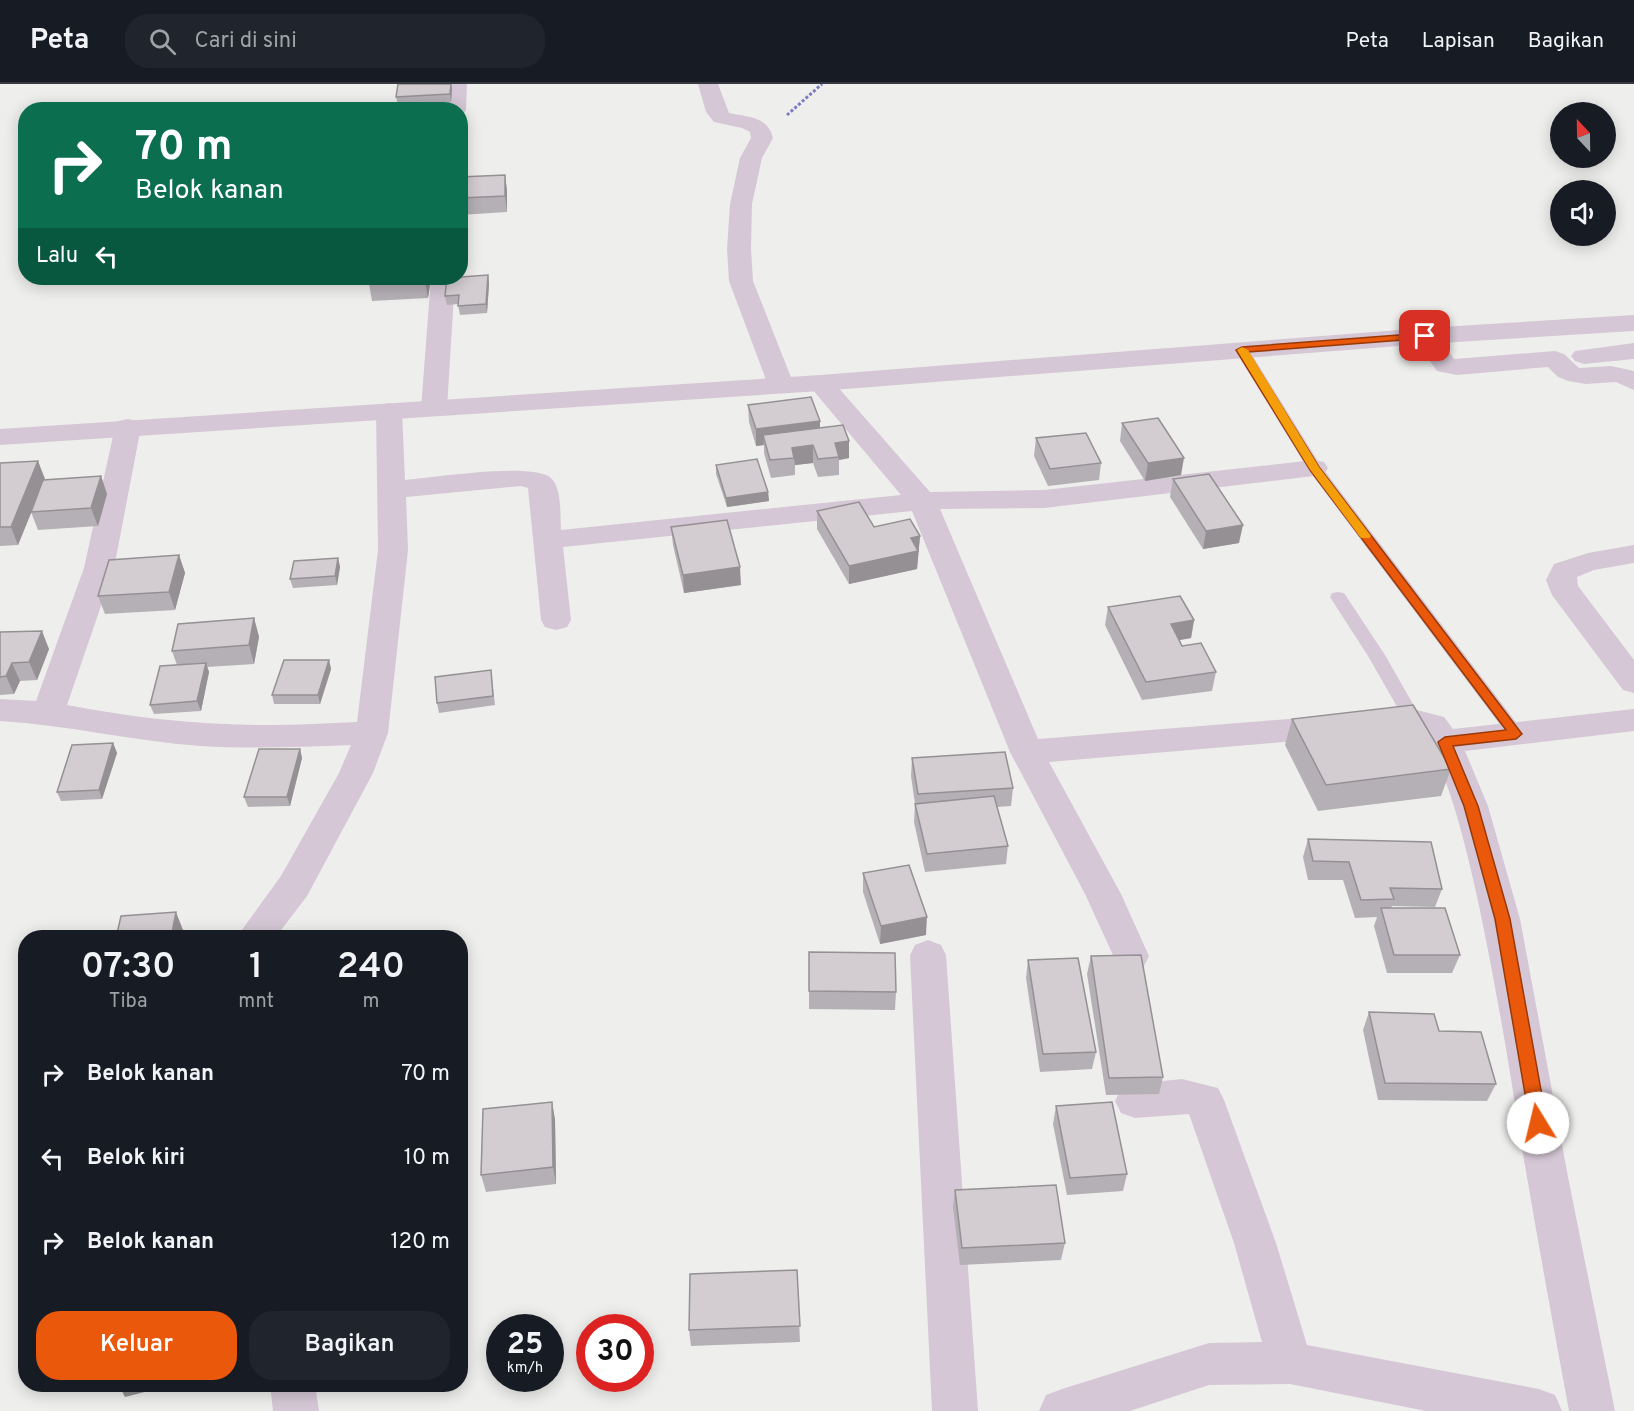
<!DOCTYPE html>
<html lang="id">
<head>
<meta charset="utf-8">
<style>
  :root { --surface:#171b24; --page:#20242c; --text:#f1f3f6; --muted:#9ea1a6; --line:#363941; --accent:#ea580c }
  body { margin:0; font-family:Overpass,sans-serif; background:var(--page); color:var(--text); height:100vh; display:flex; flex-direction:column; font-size:22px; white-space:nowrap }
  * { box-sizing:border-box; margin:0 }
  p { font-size:20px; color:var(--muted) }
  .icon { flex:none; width:33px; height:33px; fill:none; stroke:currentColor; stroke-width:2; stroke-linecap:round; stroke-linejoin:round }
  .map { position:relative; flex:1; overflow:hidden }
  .drawer { position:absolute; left:18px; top:846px; width:450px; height:462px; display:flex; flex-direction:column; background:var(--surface); border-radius:24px; box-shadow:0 3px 15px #0003 }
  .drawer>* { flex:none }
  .guide { position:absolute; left:18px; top:18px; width:450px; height:183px; border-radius:24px; box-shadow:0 3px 15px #0003; background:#0b6e4f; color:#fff; overflow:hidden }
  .needle { width:39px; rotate:338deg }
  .controls { position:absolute; left:1550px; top:18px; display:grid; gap:12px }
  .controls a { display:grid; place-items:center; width:66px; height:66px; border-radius:50%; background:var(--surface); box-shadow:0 3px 15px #0003; font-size:30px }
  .speed { position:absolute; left:486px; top:1230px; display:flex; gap:12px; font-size:30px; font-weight:700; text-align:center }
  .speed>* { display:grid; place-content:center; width:78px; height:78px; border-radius:50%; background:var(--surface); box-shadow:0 3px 15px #0003; line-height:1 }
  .speed small { font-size:15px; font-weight:400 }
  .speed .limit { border:9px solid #d22; background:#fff; color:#111 }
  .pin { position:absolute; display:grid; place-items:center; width:51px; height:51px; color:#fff; margin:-26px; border-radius:12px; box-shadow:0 3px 9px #0006 }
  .me { position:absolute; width:66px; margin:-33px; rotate:351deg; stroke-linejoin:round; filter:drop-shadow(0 0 4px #0008) }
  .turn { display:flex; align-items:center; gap:21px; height:126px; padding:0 18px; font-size:27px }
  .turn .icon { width:78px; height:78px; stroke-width:2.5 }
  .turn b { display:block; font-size:42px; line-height:51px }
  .then { display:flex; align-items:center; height:57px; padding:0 18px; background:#0003; gap:12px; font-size:22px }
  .eta { display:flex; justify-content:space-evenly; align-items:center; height:102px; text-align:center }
  .eta b { font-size:36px; font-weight:600; line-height:42px }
  .cta { display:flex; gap:12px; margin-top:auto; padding:12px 18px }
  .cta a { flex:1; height:69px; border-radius:24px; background:var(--accent); color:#fff; font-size:24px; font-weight:600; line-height:69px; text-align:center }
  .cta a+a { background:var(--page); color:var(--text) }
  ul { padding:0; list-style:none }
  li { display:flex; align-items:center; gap:18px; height:84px; padding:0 18px }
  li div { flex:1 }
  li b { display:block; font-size:22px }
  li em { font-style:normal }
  header { display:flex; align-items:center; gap:36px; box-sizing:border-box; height:84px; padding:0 30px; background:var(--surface); border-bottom:2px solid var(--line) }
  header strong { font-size:28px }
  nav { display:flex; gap:33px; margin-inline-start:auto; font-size:21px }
  .search { width:420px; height:54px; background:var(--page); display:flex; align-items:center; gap:15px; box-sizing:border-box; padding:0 21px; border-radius:24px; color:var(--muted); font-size:22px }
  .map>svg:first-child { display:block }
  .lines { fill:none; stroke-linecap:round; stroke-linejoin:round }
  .path { stroke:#7a7bc4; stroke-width:3; stroke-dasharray:3 2; stroke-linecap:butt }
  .service { fill:#d5c7d5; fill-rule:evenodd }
  .minor { fill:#d5c7d5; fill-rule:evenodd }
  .tertiary { fill:#d5c7d5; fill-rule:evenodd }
  .wall { fill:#b5b0b5 }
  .shaded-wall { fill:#949093 }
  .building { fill:#d3cdd2; stroke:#949093; stroke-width:1.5 }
  .route { fill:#ea580c; stroke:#983908; stroke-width:1.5 }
  .slow { fill:#f59e0b }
</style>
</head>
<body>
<header>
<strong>Peta</strong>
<div class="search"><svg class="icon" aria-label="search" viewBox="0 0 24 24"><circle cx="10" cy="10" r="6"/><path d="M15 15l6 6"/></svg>Cari di sini</div>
<nav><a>Peta</a><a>Lapisan</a><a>Bagikan</a></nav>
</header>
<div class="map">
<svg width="1634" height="1327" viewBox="0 0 1634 1327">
  <rect width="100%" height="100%" fill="#eeefec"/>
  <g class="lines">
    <polyline class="path" points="787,31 822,0"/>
    <g class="service">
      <polygon points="1242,262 1249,266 1321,382 1522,646 1525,650 1522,654 1516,656 1510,654 1309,387 1235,266"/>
      <polygon points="1338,508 1344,509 1385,571 1422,636 1419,640 1413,642 1407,640 1368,572 1330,513 1332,509"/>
    </g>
    <g class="minor">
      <polygon points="447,0 467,0 466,26 463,30 460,31 460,26 446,26"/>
      <path d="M698 0H718L729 29C747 33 768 32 773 54L762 74 752 120 751 165 753 197 794 301 790 307 781 309 772 307 768 301 729 197 727 165 730 120 740 74 751 54 750 48 742 44 714 38 706 28Z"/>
      <polygon points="431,194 455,194 447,324 443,330 434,332 425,330 421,324"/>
      <polygon points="1425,244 1434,247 1454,275 1555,267 1564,270 1579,284 1611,282 1634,287 1634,306 1616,298 1586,300 1568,297 1558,293 1548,283 1457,291 1437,287 1412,252 1416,247"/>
      <polygon points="1634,259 1634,275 1584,280 1575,277 1571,272 1575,267"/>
      <path d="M820 291 829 293 930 408 1044 406 1314 376 1324 378 1328 384 1324 390 1314 392 1044 424 940 425 1038 655 1413 625 1444 633 1453 645 1634 625V647L1465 667 1488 722 1520 835 1569 1098 1615 1327H1569C1555 1251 1541 1175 1528 1099 1516 1035 1466 662 1413 647L1049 678 1121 810 1149 872 1144 882 1131 887 1118 882 1085 810 1010 668 912 427 563 463 571 536 567 543 556 546 545 543 541 536 528 404 521 402 406 413 408 466 388 649 373 689 307 812 275 854H236L281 792 339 689 351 661C300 663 250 665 200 662 133 657 67 641 0 637V615L36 617 84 484 115 343 118 337 128 335 138 337 141 343 114 484 67 621C133 634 202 641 269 641 298 641 328 639 357 638L378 466 376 327 380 321 389 319 398 321 402 327 405 396C432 394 536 377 552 395 562 406 560 432 561 446L901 411 807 299 811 293Z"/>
      <polygon points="1634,461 1634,479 1594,486 1577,493 1578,502 1634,576 1634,609 1623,606 1552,511 1546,496 1554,480 1588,469"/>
      <polygon points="928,856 941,861 946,871 978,1327 932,1327 910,871 915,861"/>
      <polygon points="1182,995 1218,1004 1224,1016 1276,1159 1307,1261 1539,1305 1555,1311 1562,1327 1426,1327 1290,1300 1209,1301 1130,1327 1039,1327 1046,1311 1062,1305 1209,1259 1262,1258 1234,1159 1189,1030 1135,1034 1121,1029 1115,1017 1121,1005 1135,1000"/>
      <polygon points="270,1300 315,1300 319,1327 273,1327"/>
    </g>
    <polygon class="tertiary" points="1634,231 1634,247 1425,260 820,307 0,361 0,345 820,291 1425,244"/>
  </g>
  <g class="wall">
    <polygon points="452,5 451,18 398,21 396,13"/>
    <polygon points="505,91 507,107 507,128 460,131 460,93"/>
    <polygon points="488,191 489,200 487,229 460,231 458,220 447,221 445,212"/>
    <polygon points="431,194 428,214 372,217 369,200"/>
    <polygon points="748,321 820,344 849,374 839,376 839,391 818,393 813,379 795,381 795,391 771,394 764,369 764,361 756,362 749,338"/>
    <polygon points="1122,339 1181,391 1145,397 1120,357"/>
    <polygon points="1036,354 1101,379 1099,396 1048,402 1034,372"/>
    <polygon points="38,377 44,396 101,392 107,410 98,442 38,446 31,428 18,461 0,462 0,379"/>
    <polygon points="716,381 768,408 769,417 727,423 716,390"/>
    <polygon points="1173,395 1239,459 1203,465 1170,413"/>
    <polygon points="817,427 874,443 920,452 917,485 849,500 817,445"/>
    <polygon points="671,443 741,501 684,509 673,461"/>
    <polygon points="179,471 185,489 175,526 105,530 98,512"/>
    <polygon points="338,474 340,483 337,501 293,504 290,495"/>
    <polygon points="1108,523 1194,536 1191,554 1180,556 1182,562 1216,588 1212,607 1142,616 1105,541"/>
    <polygon points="254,534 259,553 254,580 207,583 209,588 201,627 154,630 150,621 177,581 172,567"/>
    <polygon points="0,548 49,565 37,596 20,597 14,610 0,611"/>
    <polygon points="329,576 331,585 320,620 274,620 272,611"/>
    <polygon points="491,586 495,621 439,629 437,619"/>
    <polygon points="1292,635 1451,685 1441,712 1318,727 1285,661"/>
    <polygon points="113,659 117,669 102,715 61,717 57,708"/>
    <polygon points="300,665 302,674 290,722 248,723 244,713"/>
    <polygon points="912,674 1013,704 1011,722 997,723 1008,762 1006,780 925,788 914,738 915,720 911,692"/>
    <polygon points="1308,755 1442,805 1435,823 1392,822 1391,824 1460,871 1452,889 1387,889 1374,842 1377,833 1355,834 1343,796 1308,796 1303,773"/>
    <polygon points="863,789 926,851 880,860 863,808"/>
    <polygon points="809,868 896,908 895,926 809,925"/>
    <polygon points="1091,872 1163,993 1159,1010 1106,1011 1087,890"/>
    <polygon points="1028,876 1096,968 1092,985 1040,988 1026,894"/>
    <polygon points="1369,928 1439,947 1496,1000 1487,1017 1378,1016 1363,946"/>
    <polygon points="552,1018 555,1036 556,1100 486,1108 481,1091"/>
    <polygon points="1056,1022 1127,1090 1123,1107 1067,1111 1053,1040"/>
    <polygon points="460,1032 468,1050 466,1078 468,1086 466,1117 460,1117"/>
    <polygon points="955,1106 1065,1159 1061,1176 960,1181 953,1123"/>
    <polygon points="797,1186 800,1258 691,1262 689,1246"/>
  </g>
  <g class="shaded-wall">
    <polygon points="451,0 452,5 451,18 450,10"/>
    <polygon points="505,91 507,107 507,128 505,112"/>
    <polygon points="488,191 489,200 487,229 486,220"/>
    <polygon points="426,194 431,194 428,214 425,197"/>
    <polygon points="820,337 820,354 763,351 764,361 756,362 756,345"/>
    <polygon points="849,357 849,374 839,376 835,359"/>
    <polygon points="813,361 813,379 795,381 794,374 792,364"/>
    <polygon points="1184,374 1181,391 1145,397 1148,379"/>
    <polygon points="38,377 45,395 18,461 11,443"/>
    <polygon points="101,392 107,410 98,442 91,424"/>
    <polygon points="768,408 769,417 727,423 726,414"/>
    <polygon points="1243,441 1239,459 1203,465 1206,447"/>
    <polygon points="920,452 917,485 849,500 849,482 911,454"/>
    <polygon points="179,471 185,489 175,526 169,508"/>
    <polygon points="338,474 340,483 337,501 335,492"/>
    <polygon points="740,483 741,501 684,509 683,491"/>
    <polygon points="254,534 259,553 254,580 249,561"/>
    <polygon points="1194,536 1191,554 1168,558 1171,540"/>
    <polygon points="42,547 49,565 37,596 29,578"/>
    <polygon points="329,576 331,585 320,620 318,611"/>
    <polygon points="12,579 20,597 14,610 6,592"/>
    <polygon points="206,579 209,588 201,627 197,617"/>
    <polygon points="113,659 117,669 102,715 99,706"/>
    <polygon points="300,665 302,674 290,722 287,713"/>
    <polygon points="176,828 183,846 182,854 171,854"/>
    <polygon points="927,833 926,851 880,860 881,842"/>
    <polygon points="552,1018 555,1036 556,1100 553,1083"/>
    <polygon points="464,1032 468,1050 466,1078 468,1086 466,1117 464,1108 465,1083 461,1066"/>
    <polygon points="118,1300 176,1300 125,1313"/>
  </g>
  <g class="building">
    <polygon points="398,0 451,0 450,10 396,13"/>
    <polygon points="505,91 505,112 460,114 460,93"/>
    <polygon points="488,191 486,220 458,222 459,211 445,212 447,194"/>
    <polygon points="370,194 426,194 425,197 369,200"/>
    <polygon points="811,313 820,337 756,345 748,321"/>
    <polygon points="1158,334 1184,374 1148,379 1122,339"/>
    <polygon points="843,341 849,357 835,359 839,373 818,375 813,361 792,364 794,374 770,376 763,351"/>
    <polygon points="1086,349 1101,379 1050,385 1036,354"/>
    <polygon points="757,375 768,408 726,414 716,381"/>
    <polygon points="38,377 11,443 0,443 0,379"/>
    <polygon points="1209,390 1243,441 1206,447 1173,395"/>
    <polygon points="101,392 91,424 31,428 43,396"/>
    <polygon points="859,418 874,443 910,435 920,452 911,454 918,467 849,482 817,427"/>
    <polygon points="727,436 740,483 683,491 671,443"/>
    <polygon points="179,471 169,508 98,512 109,476"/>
    <polygon points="338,474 335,492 290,495 294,477"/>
    <polygon points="1180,512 1194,536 1171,540 1182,562 1201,559 1216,588 1146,598 1108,523"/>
    <polygon points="254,534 249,561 172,567 178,540"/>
    <polygon points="42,547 29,578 12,579 6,592 0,593 0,548"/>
    <polygon points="284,576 329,576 318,611 272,611"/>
    <polygon points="206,579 197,617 150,621 160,582"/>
    <polygon points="491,586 493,612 437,619 435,593"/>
    <polygon points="1413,621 1451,685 1326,701 1292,635"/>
    <polygon points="113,659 99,706 57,708 72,661"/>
    <polygon points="259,665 300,665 287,713 244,713"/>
    <polygon points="1005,668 1013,704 918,710 912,674"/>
    <polygon points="994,712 1008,762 927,770 915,720"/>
    <polygon points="1308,755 1431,758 1442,805 1390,804 1394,815 1361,816 1349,778 1313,777"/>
    <polygon points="909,781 927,833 881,842 863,789"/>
    <polygon points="1381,824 1445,824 1460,871 1394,871"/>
    <polygon points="176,828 171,854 116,854 121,832"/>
    <polygon points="809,868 895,869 896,908 809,907"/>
    <polygon points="1141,871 1163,993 1109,994 1091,872"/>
    <polygon points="1078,874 1096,968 1043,970 1028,876"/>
    <polygon points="1369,928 1434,930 1439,947 1481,948 1496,1000 1385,999"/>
    <polygon points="552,1018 553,1083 481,1091 483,1025"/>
    <polygon points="1112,1018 1127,1090 1070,1094 1056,1022"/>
    <polygon points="460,1032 464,1032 460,1066"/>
    <polygon points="466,1077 464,1108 460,1108 460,1078"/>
    <polygon points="1056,1101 1065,1159 962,1164 955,1106"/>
    <polygon points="797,1186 800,1242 689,1246 690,1190"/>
  </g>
  <polygon class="route" points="1425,249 1430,252 1429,254 1248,268 1319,383 1522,650 1516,655 1453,662 1478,722 1510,835 1547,1039 1544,1044 1538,1046 1533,1044 1530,1039 1495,835 1464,722 1438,658 1445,653 1506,646 1310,386 1236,266 1242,263"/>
  <polygon class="slow" points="1242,263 1248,266 1319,383 1371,452 1369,454 1361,454 1309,384 1237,266"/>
</svg>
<div class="controls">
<a><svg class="needle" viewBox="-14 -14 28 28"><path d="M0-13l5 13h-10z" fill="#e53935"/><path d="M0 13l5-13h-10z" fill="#9ea1a6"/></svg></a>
<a><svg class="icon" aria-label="sound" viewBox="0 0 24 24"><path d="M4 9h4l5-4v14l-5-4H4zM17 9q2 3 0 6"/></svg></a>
</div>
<div class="speed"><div>25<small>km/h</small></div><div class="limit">30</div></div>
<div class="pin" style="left:1425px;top:252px;background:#d93025"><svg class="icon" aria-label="arrive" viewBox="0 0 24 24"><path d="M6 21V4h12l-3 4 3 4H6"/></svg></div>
<svg class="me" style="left:1538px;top:1039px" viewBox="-20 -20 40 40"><circle r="19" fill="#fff"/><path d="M0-13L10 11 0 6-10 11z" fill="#ea580c"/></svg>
<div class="guide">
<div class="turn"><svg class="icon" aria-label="right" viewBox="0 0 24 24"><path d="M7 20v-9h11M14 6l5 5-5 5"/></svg><div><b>70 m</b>Belok kanan</div></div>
<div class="then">Lalu<svg class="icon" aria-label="left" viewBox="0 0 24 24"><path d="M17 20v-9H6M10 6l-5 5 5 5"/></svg></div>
</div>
<section class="drawer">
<div class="eta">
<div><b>07:30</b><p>Tiba</p></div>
<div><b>1</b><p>mnt</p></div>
<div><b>240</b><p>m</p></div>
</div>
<ul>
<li><svg class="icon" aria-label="right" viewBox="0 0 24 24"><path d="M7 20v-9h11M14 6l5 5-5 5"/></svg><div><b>Belok kanan</b></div><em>70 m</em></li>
<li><svg class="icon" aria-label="left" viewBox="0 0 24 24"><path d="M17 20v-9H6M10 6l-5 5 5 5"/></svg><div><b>Belok kiri</b></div><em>10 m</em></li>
<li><svg class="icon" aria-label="right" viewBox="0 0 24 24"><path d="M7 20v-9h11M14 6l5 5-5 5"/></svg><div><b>Belok kanan</b></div><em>120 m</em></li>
</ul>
<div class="cta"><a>Keluar</a><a>Bagikan</a></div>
</section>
</div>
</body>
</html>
